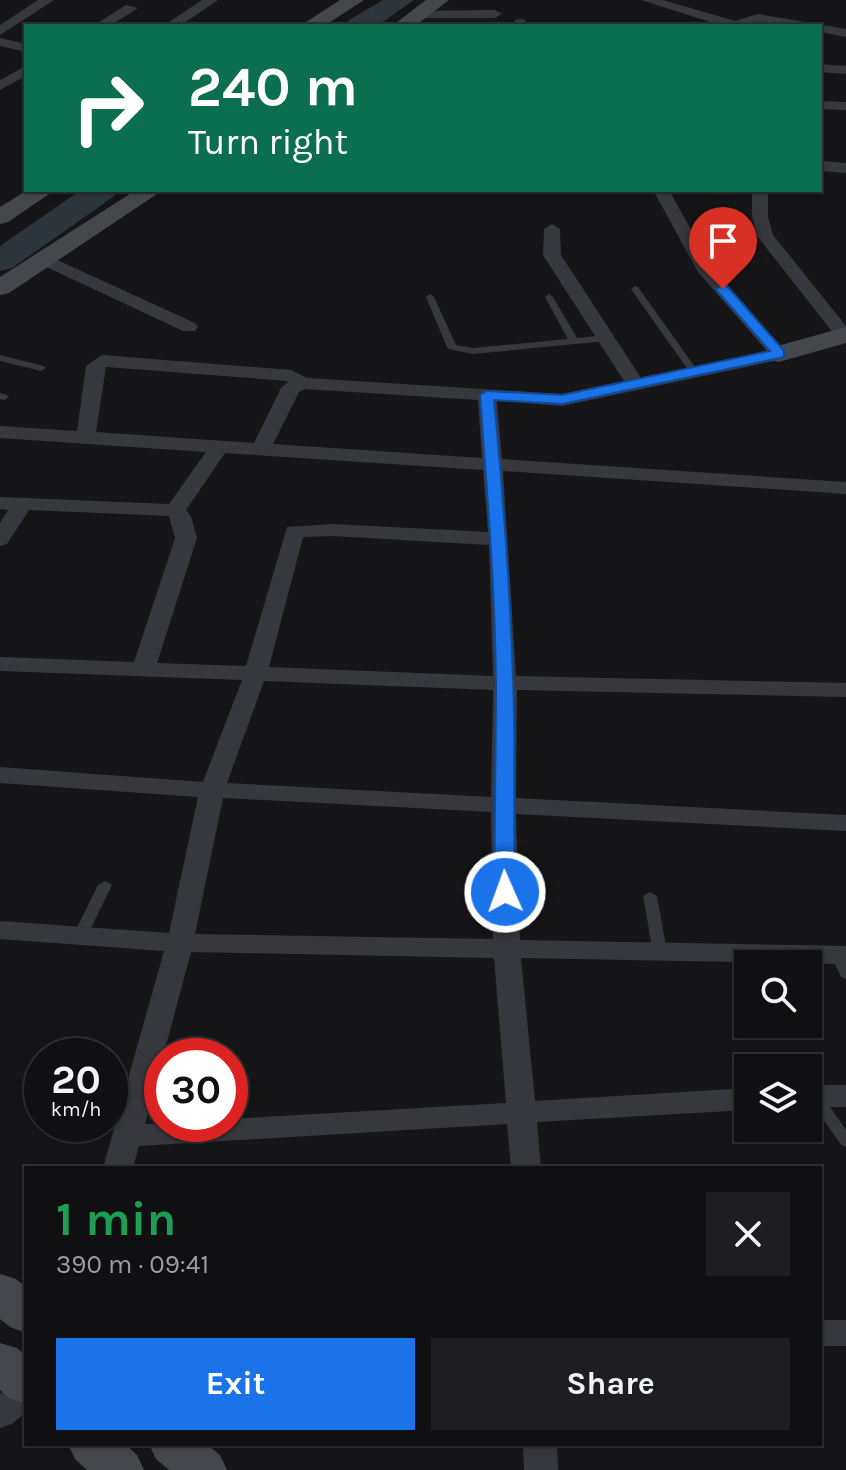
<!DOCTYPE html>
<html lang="en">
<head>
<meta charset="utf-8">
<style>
  :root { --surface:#101012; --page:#1e1e20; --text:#f1f3f6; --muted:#9c9d9f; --line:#303032; --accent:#1a73e8 }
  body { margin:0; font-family:Karla,sans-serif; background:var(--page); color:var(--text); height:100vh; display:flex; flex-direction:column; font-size:30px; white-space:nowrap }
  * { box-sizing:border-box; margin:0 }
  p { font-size:26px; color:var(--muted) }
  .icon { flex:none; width:44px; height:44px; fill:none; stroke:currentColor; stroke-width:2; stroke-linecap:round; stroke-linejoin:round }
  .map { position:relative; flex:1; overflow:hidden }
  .sheet { position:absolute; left:24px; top:1166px; width:798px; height:280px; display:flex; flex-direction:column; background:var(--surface); border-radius:0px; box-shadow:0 2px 6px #0004,0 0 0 2px var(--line) }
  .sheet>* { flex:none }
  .top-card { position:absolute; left:24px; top:24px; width:798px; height:168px; border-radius:0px; box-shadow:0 2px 6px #0004,0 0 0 2px var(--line); background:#0b6e4f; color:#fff; overflow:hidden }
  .tools { position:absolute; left:734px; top:950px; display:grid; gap:16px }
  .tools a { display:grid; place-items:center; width:88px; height:88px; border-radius:0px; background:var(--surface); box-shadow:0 2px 6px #0004,0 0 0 2px var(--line); font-size:40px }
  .speed { position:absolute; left:24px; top:1038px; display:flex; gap:16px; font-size:40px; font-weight:700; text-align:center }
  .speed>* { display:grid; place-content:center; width:104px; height:104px; border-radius:50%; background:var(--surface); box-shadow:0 2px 6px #0004,0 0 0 2px var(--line); line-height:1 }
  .speed small { font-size:20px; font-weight:400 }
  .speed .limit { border:12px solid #d22; background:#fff; color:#111 }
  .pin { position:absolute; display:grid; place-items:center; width:68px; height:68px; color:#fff; margin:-82px -34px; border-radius:50% 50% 50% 0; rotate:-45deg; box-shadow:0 0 8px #0007 }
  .pin .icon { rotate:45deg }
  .me { position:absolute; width:88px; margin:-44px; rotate:358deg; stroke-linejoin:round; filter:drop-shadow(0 0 6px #0008) }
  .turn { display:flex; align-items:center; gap:28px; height:168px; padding:0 32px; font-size:36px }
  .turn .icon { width:104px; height:104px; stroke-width:2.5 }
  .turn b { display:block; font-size:56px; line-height:68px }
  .round { display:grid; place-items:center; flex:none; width:84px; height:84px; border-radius:0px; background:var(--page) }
  .headline { display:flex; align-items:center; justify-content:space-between; height:136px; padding:0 32px }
  h1 { font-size:48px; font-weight:700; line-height:60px; color:#1e9e55 }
  .primary-button { display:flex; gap:16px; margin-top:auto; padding:16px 32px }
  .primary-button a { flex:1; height:92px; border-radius:0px; background:var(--accent); color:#fff; font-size:32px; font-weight:700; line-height:92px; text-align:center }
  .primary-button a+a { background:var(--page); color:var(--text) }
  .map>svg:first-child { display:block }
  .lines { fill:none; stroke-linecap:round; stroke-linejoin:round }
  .river { fill:#2c353c; fill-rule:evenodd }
  .lane { fill:#37383d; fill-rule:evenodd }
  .street { fill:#37383d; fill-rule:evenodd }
  .secondary { fill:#45474d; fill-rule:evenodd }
  .route { fill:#1a73e8; stroke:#114b97; stroke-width:2 }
</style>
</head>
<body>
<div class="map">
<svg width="846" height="1470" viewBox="0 0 846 1470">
  <rect width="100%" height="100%" fill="#161618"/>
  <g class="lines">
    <g class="river">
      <polygon points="383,0 414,0 377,26 345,26 349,20"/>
      <polygon points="81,190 118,190 113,197 12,268 0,271 0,246"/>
    </g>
    <g class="lane">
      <polygon points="635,286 638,287 697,370 697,374 691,374 631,289"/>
      <polygon points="430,294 434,297 456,345 473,348 568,339 545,297 549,294 553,297 577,338 606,335 611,338 606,341 473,354 449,349 447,347 426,297"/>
      <polygon points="0,355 44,366 46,368 41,371 0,361"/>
      <polygon points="0,393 7,395 9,397 4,400 0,399"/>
      <polygon points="105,881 112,885 87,936 85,939 75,939 73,936 98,885"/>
      <polygon points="650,892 657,896 667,952 665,955 655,955 653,952 643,896"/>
      <polygon points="838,950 843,952 846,958 846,979 841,977 831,955 833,952"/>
      <polygon points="814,1090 819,1091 846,1130 846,1147 841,1145 808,1097 809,1091"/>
    </g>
    <g class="street">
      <polygon points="38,0 54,0 0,35 0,25"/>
      <polygon points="202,0 218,0 180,26 163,26"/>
      <polygon points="641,0 663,0 735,21 758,14 846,29 846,37 820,32 820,26 759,22 747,26 723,26"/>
      <polygon points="126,5 138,8 110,26 93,26"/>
      <polygon points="418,11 495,10 502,14 495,18 413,18 411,15"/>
      <polygon points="520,19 525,20 528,26 514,26 515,20"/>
      <polygon points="0,38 26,44 26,52 0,46"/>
      <polygon points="820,64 846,66 846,74 820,72"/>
      <polygon points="26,66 26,76 0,90 0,80"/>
      <polygon points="820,101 846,102 846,110 820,109"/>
      <polygon points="820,161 846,163 846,173 820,171"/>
      <path d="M653 190H669L711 266 788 354 779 360 562 406 497 401 502 459 846 482V494L503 471 516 676 846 683V697L517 690 516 798 846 815V831L516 814 520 940 846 946V964L521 958 535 1101 748 1088V1110L537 1122 541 1168H511L507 1124 139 1146 133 1168H103L164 951 0 939V921L169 933 198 797 0 783V767L203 782 242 680 0 671V657L134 662 175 538 169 516 29 510 7 544 0 546V523L8 510 0 509V497L169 504 206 452 0 438V426L77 431 86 366 102 355 291 370 307 378 562 394 624 381 543 255 544 229 552 224 560 229 561 255 641 378 767 351 698 272ZM106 367 287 381 288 382 281 388 254 443 96 432ZM305 389 478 400 482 458 273 444 299 392ZM225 453 483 470 488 532 333 524 287 527 246 666 157 663 197 538 191 517 186 510ZM333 536 489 545 493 676 269 667 303 537ZM264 681 493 690 491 797 227 783ZM223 798 491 812 493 939 195 934ZM191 952 494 958 506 1103 230 1119V1124H145Z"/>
      <polygon points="752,190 768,190 768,217 773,235 846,326 846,340 838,339 757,236 752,217"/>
      <polygon points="44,254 195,323 198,327 195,331 183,331 38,263 35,259 38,255"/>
      <rect x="808" y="1085" width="38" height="22"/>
      <rect x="820" y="1320" width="26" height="26"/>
      <polygon points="26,1378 26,1412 12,1424 0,1428 0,1394 14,1382"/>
      <polygon points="523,1444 557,1444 558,1470 524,1470"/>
    </g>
    <g class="secondary">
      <polygon points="340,0 364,0 324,26 300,26"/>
      <polygon points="426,0 449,0 415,26 392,26"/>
      <polygon points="28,190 55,190 8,222 0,224 0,207"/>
      <polygon points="136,190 163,190 9,293 0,295 0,277"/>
      <polygon points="846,327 846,343 779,362 770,360 766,354 770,348"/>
      <polygon points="0,1274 16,1279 26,1287 26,1333 10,1327 0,1319"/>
      <polygon points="0,1343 17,1348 26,1356 26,1404 9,1398 0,1390"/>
      <polygon points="68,1444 125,1444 137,1455 144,1470 87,1470 75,1459"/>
      <polygon points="149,1444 207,1444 220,1455 227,1470 169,1470 156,1459"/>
    </g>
  </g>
  <path class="route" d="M723 285 727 286 784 351V357L562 404 494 400C503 493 510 586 513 679 516 750 513 821 515 892L512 896H498L495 892C494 822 496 753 496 683 495 587 487 491 480 395L487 391 562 395 770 351 718 292 716 289Z"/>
</svg>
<div class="tools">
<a><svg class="icon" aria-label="search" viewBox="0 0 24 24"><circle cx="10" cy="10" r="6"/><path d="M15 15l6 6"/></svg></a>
<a><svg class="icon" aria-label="layers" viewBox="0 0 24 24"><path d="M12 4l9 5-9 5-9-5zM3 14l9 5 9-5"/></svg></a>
</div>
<div class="speed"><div>20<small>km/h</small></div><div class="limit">30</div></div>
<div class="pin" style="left:723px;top:289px;background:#d93025"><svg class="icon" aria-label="arrive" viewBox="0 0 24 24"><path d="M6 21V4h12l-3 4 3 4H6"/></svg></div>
<svg class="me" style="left:505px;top:892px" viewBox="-20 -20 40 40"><circle r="17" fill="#1a73e8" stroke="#fff" stroke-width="3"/><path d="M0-11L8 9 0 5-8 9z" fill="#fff"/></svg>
<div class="top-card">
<div class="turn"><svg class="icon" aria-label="right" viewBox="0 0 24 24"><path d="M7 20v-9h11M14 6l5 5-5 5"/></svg><div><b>240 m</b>Turn right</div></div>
</div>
<section class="sheet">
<div class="headline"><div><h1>1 min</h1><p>390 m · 09:41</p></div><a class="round"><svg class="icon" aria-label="close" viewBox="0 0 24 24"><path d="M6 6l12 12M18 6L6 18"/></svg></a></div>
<div class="primary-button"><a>Exit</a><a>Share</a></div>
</section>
</div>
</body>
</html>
